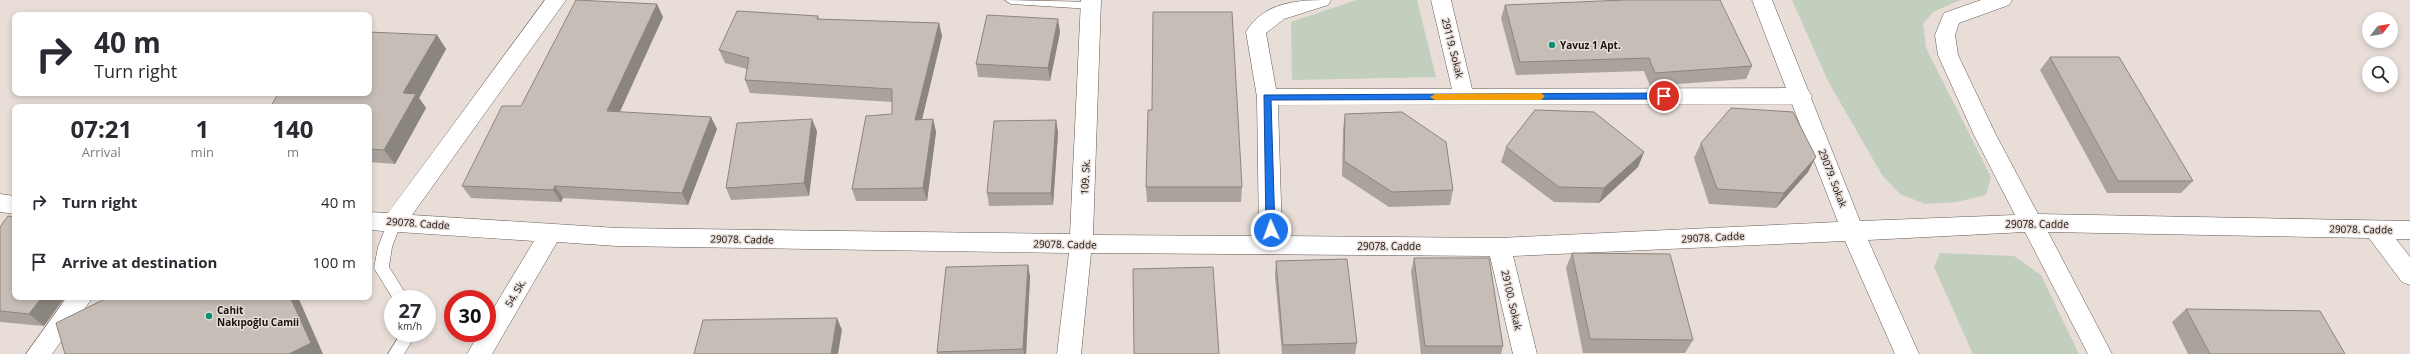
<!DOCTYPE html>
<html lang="en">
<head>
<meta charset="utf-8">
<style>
  :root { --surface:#fff; --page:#f2f2f3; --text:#2b2b33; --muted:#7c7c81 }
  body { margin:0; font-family:"Open Sans",sans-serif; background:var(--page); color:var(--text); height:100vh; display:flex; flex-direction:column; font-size:15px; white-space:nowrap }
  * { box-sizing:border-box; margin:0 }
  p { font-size:13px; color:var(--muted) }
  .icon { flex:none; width:22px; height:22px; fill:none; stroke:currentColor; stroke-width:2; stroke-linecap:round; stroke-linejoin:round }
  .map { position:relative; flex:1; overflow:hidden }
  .panel { position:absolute; left:12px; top:104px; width:360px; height:196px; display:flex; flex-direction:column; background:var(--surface); border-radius:8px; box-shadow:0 2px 6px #0003 }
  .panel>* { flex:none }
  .hud { position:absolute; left:12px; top:12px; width:360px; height:84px; border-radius:8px; box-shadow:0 2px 6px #0003; background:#fff; color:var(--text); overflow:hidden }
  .needle { width:26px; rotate:59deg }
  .buttons { position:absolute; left:2362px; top:12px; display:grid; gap:8px }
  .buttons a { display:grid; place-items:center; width:36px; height:36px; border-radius:50%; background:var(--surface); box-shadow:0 2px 6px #0003; font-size:20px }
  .speed { position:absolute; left:384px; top:290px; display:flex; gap:8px; font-size:20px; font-weight:700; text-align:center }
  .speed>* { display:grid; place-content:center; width:52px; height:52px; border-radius:50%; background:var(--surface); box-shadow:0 2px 6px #0003; line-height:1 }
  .speed small { font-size:10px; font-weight:400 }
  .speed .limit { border:6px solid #d22; background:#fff; color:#111 }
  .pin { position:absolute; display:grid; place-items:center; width:34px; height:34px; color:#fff; margin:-17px; border:2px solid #fff; border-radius:50%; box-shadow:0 1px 4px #0007 }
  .me { position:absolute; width:44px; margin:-22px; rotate:358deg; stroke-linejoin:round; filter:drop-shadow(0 0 3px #0008) }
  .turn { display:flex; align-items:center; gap:14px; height:84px; padding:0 16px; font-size:18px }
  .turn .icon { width:52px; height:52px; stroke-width:2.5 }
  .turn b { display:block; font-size:28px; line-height:34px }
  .eta { display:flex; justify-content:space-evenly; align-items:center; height:68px; text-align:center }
  .eta b { font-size:24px; font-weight:700; line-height:28px }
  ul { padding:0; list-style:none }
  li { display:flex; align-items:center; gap:12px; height:60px; padding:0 16px }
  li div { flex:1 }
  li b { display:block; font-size:15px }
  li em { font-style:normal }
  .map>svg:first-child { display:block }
  .green { fill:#c2cfbe }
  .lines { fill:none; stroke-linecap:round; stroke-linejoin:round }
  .service-casing { stroke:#635a55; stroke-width:1 }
  .minor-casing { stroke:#635a55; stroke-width:1 }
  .service { fill:#fff; fill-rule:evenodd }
  .minor { fill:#fff; fill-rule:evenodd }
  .wall { fill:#aaa39d }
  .shaded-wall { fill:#8b857f }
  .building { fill:#c6beb6; stroke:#8b857f }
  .route { fill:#1a73e8; stroke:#114b97 }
  .slow { fill:#f59e0b }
  .poi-dot { fill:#0d8e75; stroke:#e8ddd7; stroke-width:1.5 }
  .labels { text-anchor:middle; stroke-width:3; stroke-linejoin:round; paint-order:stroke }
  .poi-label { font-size:10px; font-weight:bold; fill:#171311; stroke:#e8ddd7; text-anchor:start }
  .street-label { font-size:10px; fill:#171311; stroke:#e8ddd7 }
</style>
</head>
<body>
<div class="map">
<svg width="2410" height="354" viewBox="0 0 2410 354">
  <rect width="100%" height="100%" fill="#e8ddd7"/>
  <g class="green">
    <polygon points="1357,0 1417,0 1436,77 1292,80 1291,22"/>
    <polygon points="1792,0 1961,0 1933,12 1923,24 1926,48 1991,177 1986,195 1957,202 1925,204 1900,194 1882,175 1828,81"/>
    <polygon points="1940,253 2014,256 2041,275 2079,354 1973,354 1934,267"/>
  </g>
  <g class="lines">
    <defs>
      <g id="service">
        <polygon points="1005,0 1095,2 1097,5 1091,9 1011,4"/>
        <polygon points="395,215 400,217 402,221 392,247 389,267 409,299 393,299 374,268 378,247 388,221 390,217"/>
        <polygon points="401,333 417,333 404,354 388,354"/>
      </g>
      <g id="minor">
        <path d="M545 0H566L412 215 617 228 1070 234 1081 0H1101L1093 235 1259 236 1257 97 1246 32C1264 1 1299 0 1331 0L1328 5 1284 19 1266 33 1276 89H1452L1431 0H1451L1472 89 1786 88 1752 0H1772L1808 90 1812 96 1811 98 1860 221 2015 215 1974 135 1938 55 1935 35 1944 13 1981 0H2012L2009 5 1959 23 1955 35 1958 55 1996 135 2038 214 2410 221V239H2396L2410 257V285L2402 282 2369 238 2048 232 2112 354H2088L2025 232 1868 240 1919 354H1895L1845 241 1513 256 1537 354H1513L1490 256 1091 253 1081 354H1057L1069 253 617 246 557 242 492 354H467L479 333H487V319L534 241 369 230V212L388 213ZM1792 104 1838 222 1499 238 1282 236 1278 105Z"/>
        <polygon points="0,194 15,196 15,214 0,212"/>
        <polygon points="67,297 93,297 52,354 26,354"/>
      </g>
    </defs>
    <use href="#service" class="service-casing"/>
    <use href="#minor" class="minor-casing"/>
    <use href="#service" class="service"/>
    <use href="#minor" class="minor"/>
  </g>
  <g class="wall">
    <polygon points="1505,5 1752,66 1746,79 1650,86 1644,71 1516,75 1501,18"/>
    <polygon points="818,16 819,19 939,23 942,36 922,119 933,119 936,132 927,201 856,201 852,189 892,114 892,102 750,93 745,80 747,69 725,63 719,50"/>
    <polygon points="663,17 620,112 717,129 688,205 563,198 561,202 471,198 462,186 521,106"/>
    <polygon points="1060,32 1050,81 978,77 976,64"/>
    <polygon points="437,35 446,49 419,98 426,108 395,164 369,162 369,107"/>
    <polygon points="2050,57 2193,181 2181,193 2107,193 2040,70"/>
    <polygon points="1152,110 1242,187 1241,202 1147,202 1146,187"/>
    <polygon points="1345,114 1453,190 1450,205 1389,207 1342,176 1343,129"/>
    <polygon points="1056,120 1058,133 1053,205 989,206 987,193"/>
    <polygon points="817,131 809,196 731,200 726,188"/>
    <polygon points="1701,143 1808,172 1776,208 1709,204 1694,158"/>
    <polygon points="1506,147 1644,152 1638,167 1599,203 1554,202 1501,162"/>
    <polygon points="0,227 15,297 65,297 44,326 0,322"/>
    <polygon points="1572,253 1693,340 1685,353 1583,353 1566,268"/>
    <polygon points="1414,258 1503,346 1501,354 1421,354 1411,272"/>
    <polygon points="1276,261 1357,343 1355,354 1282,354 1275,276"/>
    <polygon points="1028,265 1030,277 1026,354 937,354 937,352"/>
    <polygon points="2186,309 2345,354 2188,354 2172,322"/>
  </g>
  <g class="shaded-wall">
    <polygon points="657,4 663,17 614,124 607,111"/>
    <polygon points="1058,19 1060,32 1050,81 1048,68"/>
    <polygon points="939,23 942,36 919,132 915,120"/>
    <polygon points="437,35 446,49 419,98 426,108 395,164 384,150 403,93"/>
    <polygon points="711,117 717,129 688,205 682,193"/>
    <polygon points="812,119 817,131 809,196 804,183"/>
    <polygon points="933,119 936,132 927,201 923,188"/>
    <polygon points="1056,120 1058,133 1053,205 1051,193"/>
    <polygon points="1644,152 1638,167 1599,203 1604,188"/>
    <polygon points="1816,157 1808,172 1776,208 1784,193"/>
    <polygon points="555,186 563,198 561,202 553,190"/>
    <polygon points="1028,265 1030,277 1026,354 1024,354 1023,349"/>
    <polygon points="42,297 65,297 44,326 29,314"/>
    <polygon points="290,297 298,297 323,354 289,354"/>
    <polygon points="837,318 842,330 838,354 831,354"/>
  </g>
  <g class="building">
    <polygon points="576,0 657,4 607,111 711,117 682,193 555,186 553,190 462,186 502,106 521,106"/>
    <polygon points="1625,0 1720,0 1752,66 1655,73 1649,58 1520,62 1505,5"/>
    <polygon points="737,11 818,16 817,19 939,23 915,120 933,119 923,188 852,189 866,116 892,114 892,89 745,80 749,58 719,50"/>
    <polygon points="1153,12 1232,12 1242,187 1146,187 1148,110 1152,110"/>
    <polygon points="987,15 1058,19 1048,68 976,64"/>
    <polygon points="369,32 437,35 403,93 416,94 384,150 369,149 369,107 270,107 279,93 369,93"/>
    <polygon points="2050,57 2119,57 2193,181 2118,181"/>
    <polygon points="1731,108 1793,112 1816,157 1784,193 1717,189 1701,143"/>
    <polygon points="1535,110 1594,112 1644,152 1604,188 1559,187 1506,147"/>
    <polygon points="1402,112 1446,142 1453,190 1392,192 1344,161 1345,114"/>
    <polygon points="812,119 804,183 726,188 737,123"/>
    <polygon points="1056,120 1051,193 987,193 994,121"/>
    <polygon points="8,216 15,217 15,297 42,297 29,314 0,311 0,227"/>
    <polygon points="1572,253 1670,254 1693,340 1590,339"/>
    <polygon points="1414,258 1489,258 1503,346 1425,346"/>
    <polygon points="1347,259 1357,343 1283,345 1276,261"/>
    <polygon points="1028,265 1023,349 937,352 946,267"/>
    <polygon points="1213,267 1219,354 1134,354 1133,269"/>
    <polygon points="109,297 290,297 311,343 289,354 65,354 56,323"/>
    <polygon points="2186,309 2320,311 2345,354 2210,354"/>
    <polygon points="837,318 831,354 694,354 703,320"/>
  </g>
  <polygon class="route" points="1664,93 1668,96 1664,99 1271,100 1275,230 1271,234 1266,230 1264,95"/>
  <polygon class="slow" points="1541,93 1545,96 1541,100 1435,100 1430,97 1435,94"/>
  <g class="poi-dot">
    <circle cx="1552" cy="45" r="4"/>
    <circle cx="209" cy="316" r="4"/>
  </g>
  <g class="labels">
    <g class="poi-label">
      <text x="1560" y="49">Yavuz 1 Apt.</text>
      <text x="217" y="314">Cahit<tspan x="217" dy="12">Nakıpoğlu Camii</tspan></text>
    </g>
    <g class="street-label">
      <text transform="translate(1453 48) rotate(76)" y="4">29119. Sokak</text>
      <text transform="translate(1085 177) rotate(-87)" y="4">109. Sk.</text>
      <text transform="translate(1833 178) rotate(69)" y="4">29079. Sokak</text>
      <text transform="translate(418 223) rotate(4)" y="4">29078. Cadde</text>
      <text x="2037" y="228">29078. Cadde</text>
      <text transform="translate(2361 229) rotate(1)" y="4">29078. Cadde</text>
      <text transform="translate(1713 237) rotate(-3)" y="4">29078. Cadde</text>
      <text transform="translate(742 239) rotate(1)" y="4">29078. Cadde</text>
      <text transform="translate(1065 244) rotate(1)" y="4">29078. Cadde</text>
      <text x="1389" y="250">29078. Cadde</text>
      <text transform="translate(515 293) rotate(-59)" y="4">54. Sk.</text>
      <text transform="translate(1512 300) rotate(77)" y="4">29100. Sokak</text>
    </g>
  </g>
</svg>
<div class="buttons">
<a><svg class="needle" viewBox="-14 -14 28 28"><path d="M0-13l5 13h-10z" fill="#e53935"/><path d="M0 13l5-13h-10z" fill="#7c7c81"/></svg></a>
<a><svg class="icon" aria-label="search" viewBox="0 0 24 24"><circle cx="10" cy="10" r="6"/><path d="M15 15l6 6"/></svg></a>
</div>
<div class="speed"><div>27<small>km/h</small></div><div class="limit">30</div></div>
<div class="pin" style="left:1664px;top:96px;background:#d93025"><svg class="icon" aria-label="arrive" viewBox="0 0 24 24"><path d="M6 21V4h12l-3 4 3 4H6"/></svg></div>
<svg class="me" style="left:1271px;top:230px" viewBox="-20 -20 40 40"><circle r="17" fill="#1a73e8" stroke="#fff" stroke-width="3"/><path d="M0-11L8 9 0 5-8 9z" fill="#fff"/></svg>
<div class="hud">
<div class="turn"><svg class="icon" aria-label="right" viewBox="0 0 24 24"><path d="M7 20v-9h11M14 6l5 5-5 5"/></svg><div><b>40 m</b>Turn right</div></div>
</div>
<section class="panel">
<div class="eta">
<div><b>07:21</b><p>Arrival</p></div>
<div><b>1</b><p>min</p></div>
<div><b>140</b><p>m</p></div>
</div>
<ul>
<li><svg class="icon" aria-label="right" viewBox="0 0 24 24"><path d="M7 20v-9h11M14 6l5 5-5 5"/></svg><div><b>Turn right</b></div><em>40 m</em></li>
<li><svg class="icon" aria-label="arrive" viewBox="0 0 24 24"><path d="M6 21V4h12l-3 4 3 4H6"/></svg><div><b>Arrive at destination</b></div><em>100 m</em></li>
</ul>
</section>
</div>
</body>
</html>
